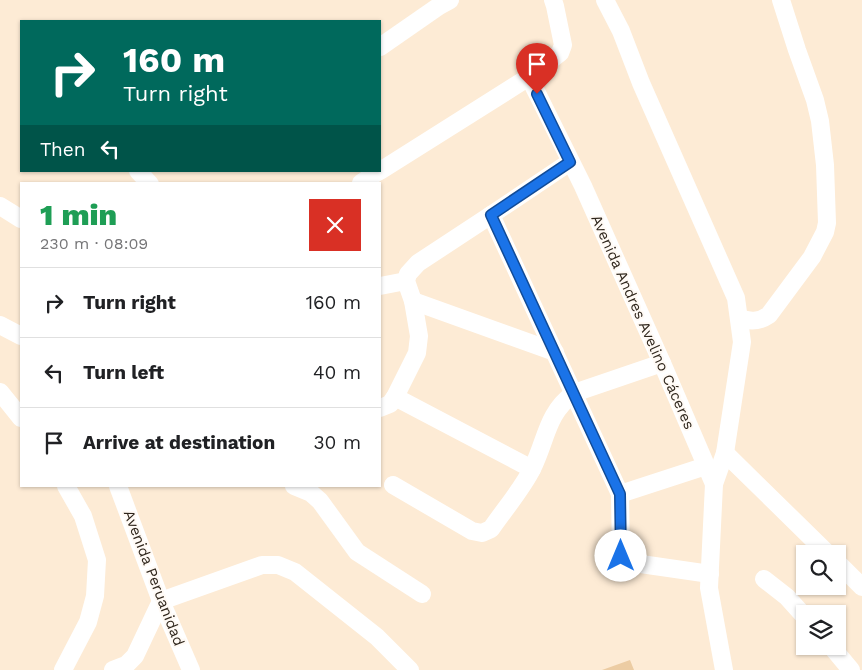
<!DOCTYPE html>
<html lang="en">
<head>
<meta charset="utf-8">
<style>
  :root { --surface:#fff; --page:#f2f2f2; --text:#202124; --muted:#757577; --line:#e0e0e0 }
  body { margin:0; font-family:"Work Sans",sans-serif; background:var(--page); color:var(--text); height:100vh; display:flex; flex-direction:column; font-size:19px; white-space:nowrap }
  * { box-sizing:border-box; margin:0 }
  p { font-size:16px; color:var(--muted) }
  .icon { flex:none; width:28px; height:28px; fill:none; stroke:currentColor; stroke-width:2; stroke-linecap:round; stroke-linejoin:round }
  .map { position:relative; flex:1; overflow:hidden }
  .drawer { position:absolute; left:20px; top:182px; width:361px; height:305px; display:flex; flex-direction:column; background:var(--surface); border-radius:0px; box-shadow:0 1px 4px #0004 }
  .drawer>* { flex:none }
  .hud { position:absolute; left:20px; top:20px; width:361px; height:152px; border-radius:0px; box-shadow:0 1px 4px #0004; background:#00695c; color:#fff; overflow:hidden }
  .buttons { position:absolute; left:796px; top:545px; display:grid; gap:10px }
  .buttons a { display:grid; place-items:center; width:50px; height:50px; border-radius:0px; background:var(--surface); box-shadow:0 1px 4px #0004; font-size:25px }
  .pin { position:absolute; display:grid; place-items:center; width:42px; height:42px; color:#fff; margin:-51px -21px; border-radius:50% 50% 50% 0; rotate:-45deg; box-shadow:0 0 5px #0007 }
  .pin .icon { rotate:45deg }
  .me { position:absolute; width:55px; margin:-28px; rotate:0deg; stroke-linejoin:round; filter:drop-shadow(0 0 4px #0008) }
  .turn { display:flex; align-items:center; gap:18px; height:105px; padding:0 20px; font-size:22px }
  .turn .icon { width:65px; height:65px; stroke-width:2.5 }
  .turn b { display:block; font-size:35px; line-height:42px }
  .then { display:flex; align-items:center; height:48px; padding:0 20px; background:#0003; gap:10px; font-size:19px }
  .round { display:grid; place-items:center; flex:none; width:52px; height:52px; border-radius:0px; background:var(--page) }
  .headline { display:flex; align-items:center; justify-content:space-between; height:85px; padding:0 20px }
  h1 { font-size:30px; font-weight:800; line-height:38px; color:#1e9e55 }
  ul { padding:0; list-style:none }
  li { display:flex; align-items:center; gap:15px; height:70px; padding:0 20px; border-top:1px solid var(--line) }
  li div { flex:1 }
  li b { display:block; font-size:19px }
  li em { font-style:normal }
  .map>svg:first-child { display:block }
  .green { fill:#eccca3 }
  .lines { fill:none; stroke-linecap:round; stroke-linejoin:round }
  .street { stroke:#fff; stroke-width:18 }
  .route-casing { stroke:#114b97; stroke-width:12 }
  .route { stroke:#1a73e8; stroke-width:9 }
  .labels { text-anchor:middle; stroke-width:4; stroke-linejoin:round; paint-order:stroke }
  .street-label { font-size:15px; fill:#2f261c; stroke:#fffaf5 }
</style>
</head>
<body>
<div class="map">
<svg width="862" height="670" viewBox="0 0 862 670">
  <rect width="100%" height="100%" fill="#fdebd5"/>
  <polygon class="green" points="630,660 634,670 602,670"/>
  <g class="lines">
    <g class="street">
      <polyline points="605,0 621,31 641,83 736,298 742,342 725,453 714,484 709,588 724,670"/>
      <polyline points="380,47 439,6 450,0"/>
      <polyline points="529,77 583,186 662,363 714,484"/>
      <polyline points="138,171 150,184"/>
      <polyline points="380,171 529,77 560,53 563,45 555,6 553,0"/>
      <polyline points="361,183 379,171"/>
      <polyline points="0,206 21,219"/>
      <polyline points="491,215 620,494 621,555 623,560 627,562 710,574"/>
      <polyline points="380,286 406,281"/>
      <polyline points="413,301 555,352"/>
      <path d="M739 318C750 322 759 322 769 315L812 257 825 232 827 223 825 165 820 121 815 100 797 50 781 0"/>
      <polyline points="0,325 21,336"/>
      <polyline points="0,392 21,418"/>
      <polyline points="395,397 532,469"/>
      <polyline points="380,408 390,404 395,397 417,353 419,336 413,301 406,281 408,274 418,263 491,215 570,162"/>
      <polyline points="725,453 828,554"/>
      <path d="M393 485 472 531 482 533 491 529C504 510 522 489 532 469 547 439 546 414 574 393L662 363"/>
      <polyline points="118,486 161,601 191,670"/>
      <polyline points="294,486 311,493 320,501 357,552 422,594"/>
      <polyline points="620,494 706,466"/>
      <polyline points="838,563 862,587"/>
      <polyline points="764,579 787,597 805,617"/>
      <polyline points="831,646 851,670"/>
      <polyline points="63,670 88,622 95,596 97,560 83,516 66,486"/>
      <polyline points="113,670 126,665 135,656 161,601 262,565 278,565 295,572 377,637 410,670"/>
    </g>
  </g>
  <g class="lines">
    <defs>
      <polyline id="route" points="537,94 570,162 491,215 620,494 621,556"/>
    </defs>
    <use href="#route" class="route-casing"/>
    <use href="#route" class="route"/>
  </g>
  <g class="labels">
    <g class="street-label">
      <text transform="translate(643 322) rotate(66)" y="5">Avenida Andres Avelino Cáceres</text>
      <text transform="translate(154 578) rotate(69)" y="5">Avenida Peruanidad</text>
    </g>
  </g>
</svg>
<div class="buttons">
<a><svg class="icon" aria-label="search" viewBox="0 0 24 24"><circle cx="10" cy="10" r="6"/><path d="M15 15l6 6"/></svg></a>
<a><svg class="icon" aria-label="layers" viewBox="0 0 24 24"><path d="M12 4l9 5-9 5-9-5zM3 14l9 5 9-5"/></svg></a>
</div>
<div class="pin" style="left:537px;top:94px;background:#d93025"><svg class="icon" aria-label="arrive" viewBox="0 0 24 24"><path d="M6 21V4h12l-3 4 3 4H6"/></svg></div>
<svg class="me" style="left:621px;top:556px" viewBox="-20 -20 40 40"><circle r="19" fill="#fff"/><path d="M0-13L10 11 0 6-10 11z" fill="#1a73e8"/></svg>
<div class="hud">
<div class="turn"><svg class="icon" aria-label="right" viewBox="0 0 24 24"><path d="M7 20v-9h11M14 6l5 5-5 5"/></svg><div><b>160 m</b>Turn right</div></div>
<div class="then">Then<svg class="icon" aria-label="left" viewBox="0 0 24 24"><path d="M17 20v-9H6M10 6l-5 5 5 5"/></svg></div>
</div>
<section class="drawer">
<div class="headline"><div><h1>1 min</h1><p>230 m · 08:09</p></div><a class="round" style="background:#d93025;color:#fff"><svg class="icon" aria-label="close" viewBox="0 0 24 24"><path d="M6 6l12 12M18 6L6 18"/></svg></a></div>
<ul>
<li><svg class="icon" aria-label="right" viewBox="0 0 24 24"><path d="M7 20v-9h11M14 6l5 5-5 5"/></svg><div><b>Turn right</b></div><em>160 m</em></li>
<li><svg class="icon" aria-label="left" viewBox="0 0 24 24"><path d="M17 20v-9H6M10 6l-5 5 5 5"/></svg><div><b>Turn left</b></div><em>40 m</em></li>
<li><svg class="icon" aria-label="arrive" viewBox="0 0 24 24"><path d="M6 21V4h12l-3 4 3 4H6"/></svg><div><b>Arrive at destination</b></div><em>30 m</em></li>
</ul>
</section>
</div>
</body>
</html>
